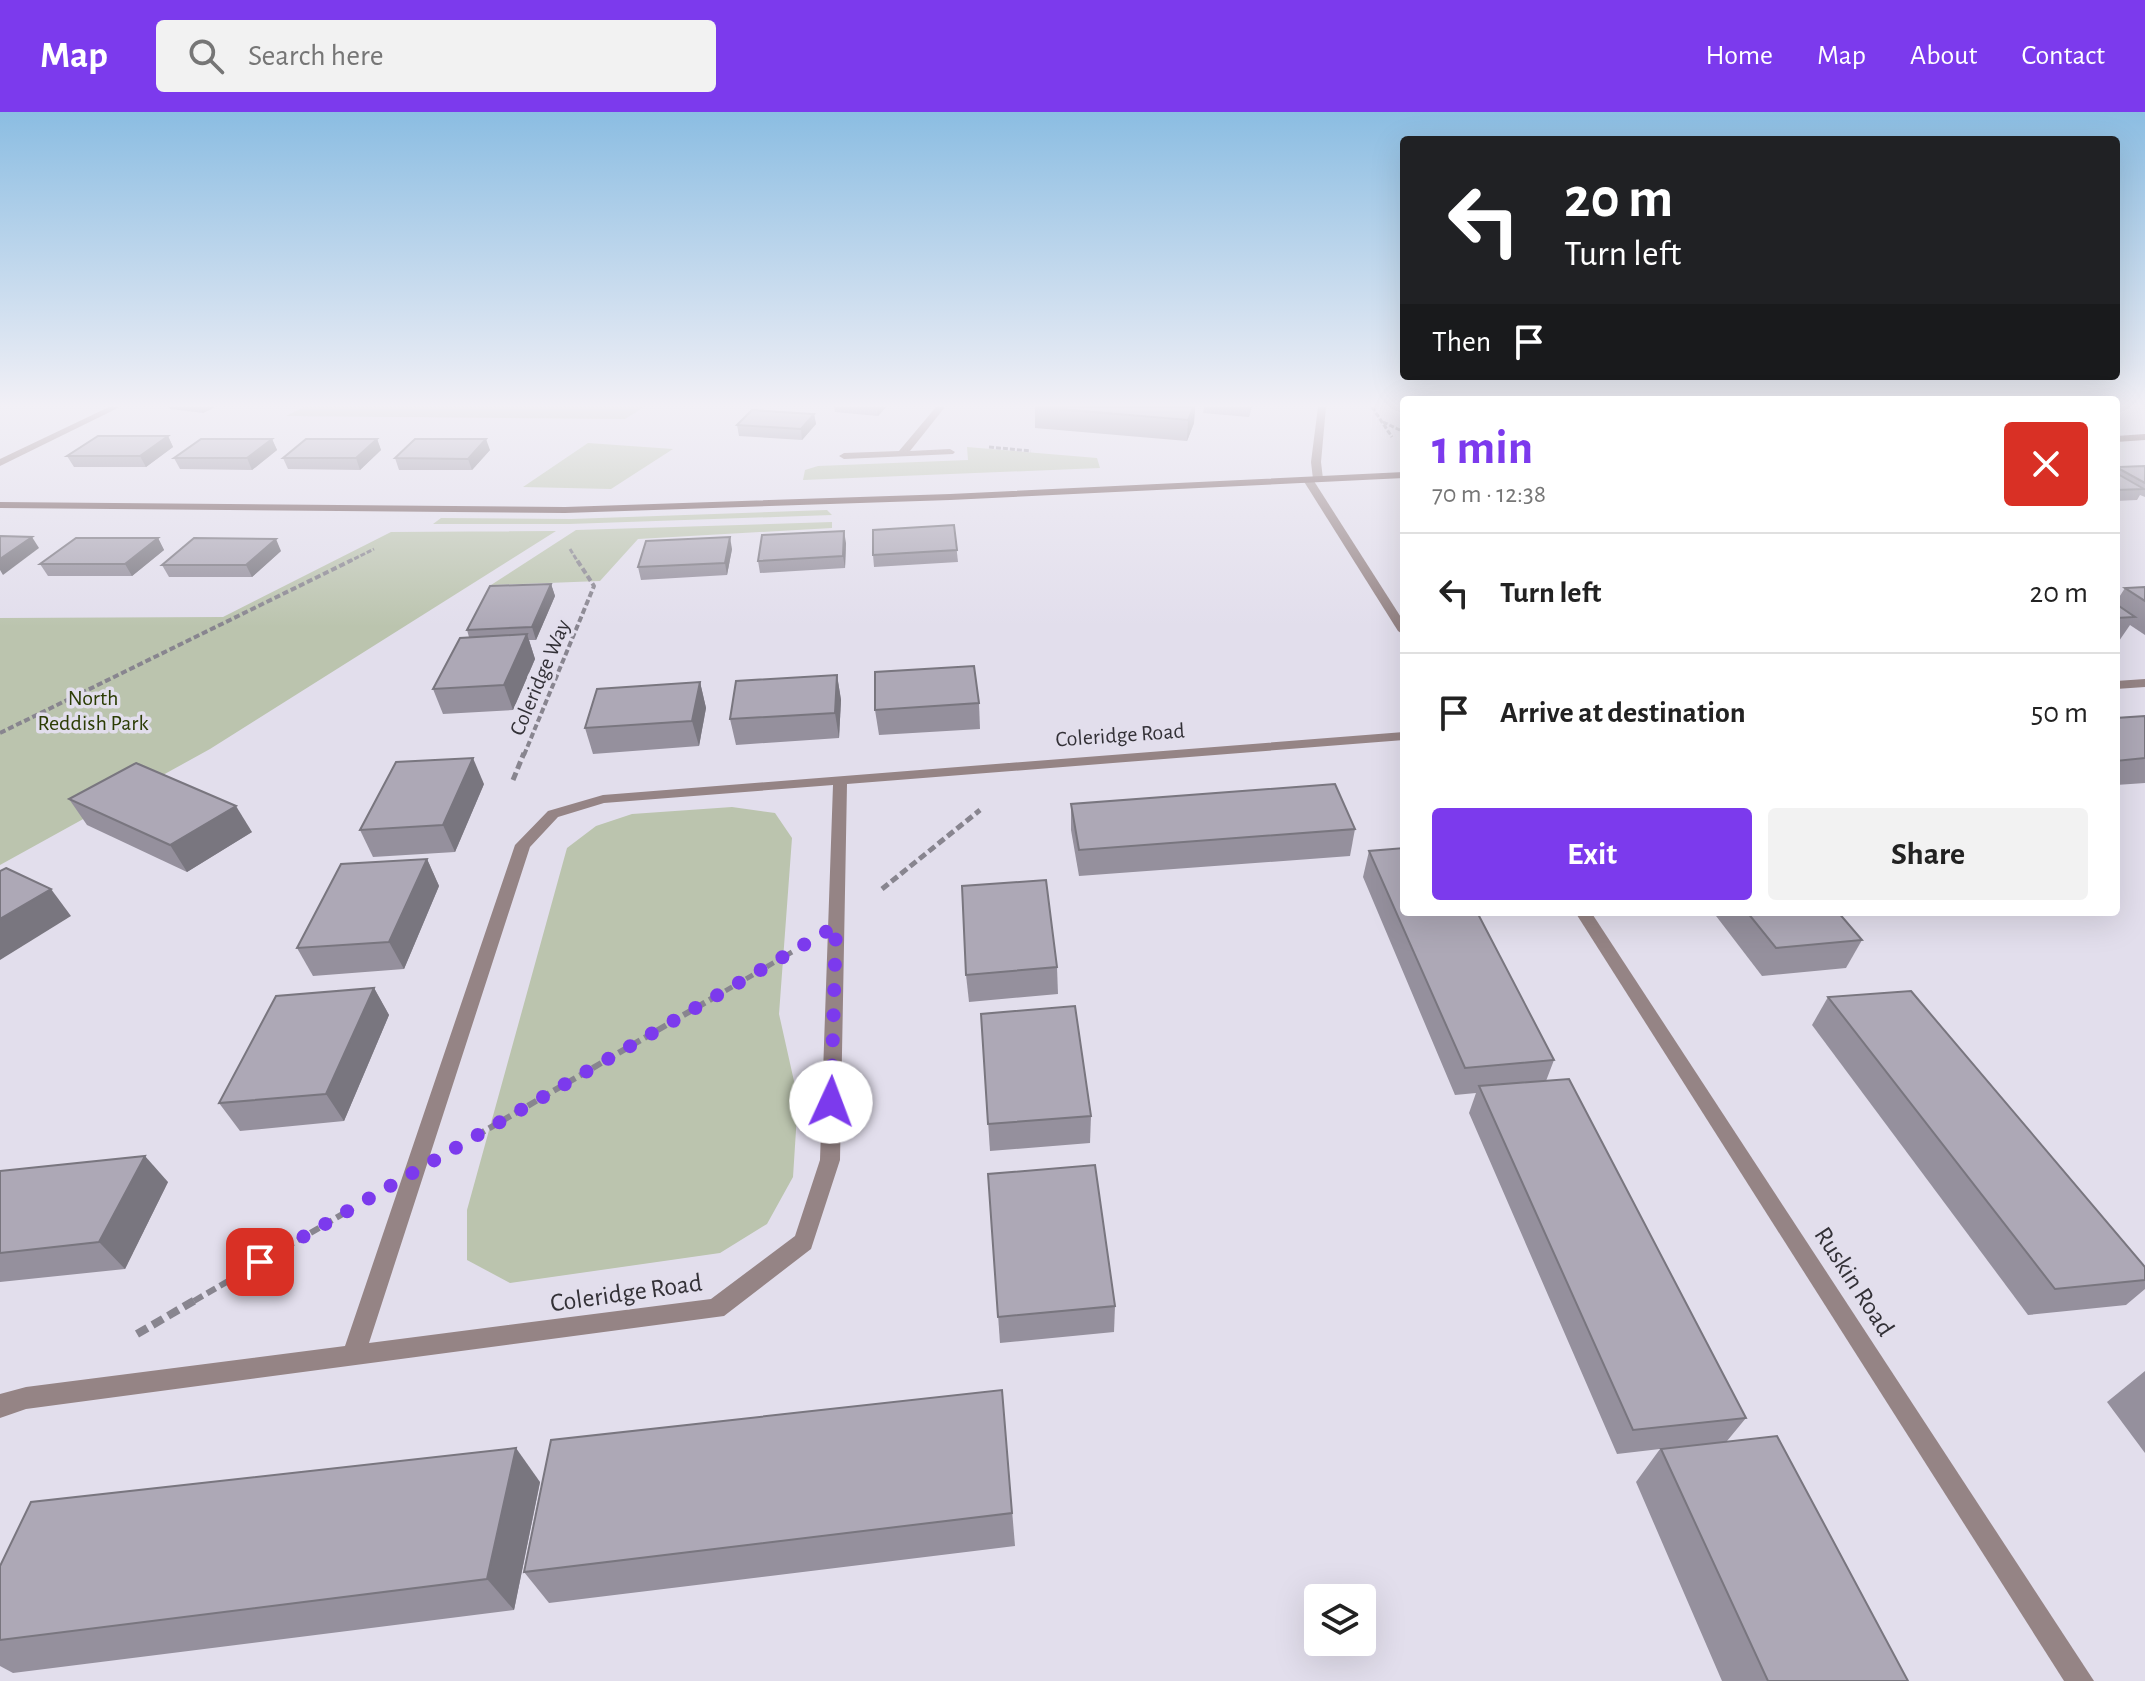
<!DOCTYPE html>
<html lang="en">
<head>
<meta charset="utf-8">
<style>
  :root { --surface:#fff; --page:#f2f2f2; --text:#222; --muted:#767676; --line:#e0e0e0; --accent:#7c3aed }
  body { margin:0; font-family:"Alegreya Sans",sans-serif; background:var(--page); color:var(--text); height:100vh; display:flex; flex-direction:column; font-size:30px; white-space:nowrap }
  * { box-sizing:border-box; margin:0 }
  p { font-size:26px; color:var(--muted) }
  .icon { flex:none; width:44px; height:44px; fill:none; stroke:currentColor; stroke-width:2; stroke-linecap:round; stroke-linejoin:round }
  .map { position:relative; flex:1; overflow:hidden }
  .side { position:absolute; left:1400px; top:284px; width:720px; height:520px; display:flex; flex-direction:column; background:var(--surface); border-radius:8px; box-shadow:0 8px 32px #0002 }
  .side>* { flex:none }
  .hud { position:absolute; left:1400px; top:24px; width:720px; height:244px; border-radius:8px; box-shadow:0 8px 32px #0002; background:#202124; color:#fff; overflow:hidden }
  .buttons { position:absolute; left:1304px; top:1472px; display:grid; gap:16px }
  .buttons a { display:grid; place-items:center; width:72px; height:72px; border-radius:8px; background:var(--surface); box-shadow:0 8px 32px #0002; font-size:40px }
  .pin { position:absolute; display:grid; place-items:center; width:68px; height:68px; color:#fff; margin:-34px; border-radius:16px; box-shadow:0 4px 12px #0006 }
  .me { position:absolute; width:88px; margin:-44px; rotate:2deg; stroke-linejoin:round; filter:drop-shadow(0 0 6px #0008) }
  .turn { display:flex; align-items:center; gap:28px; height:168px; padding:0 32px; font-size:36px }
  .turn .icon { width:104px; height:104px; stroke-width:2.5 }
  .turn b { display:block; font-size:56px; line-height:68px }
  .then { display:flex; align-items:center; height:76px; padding:0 32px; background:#0003; gap:16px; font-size:30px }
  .round { display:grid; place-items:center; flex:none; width:84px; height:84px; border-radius:8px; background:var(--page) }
  .summary { display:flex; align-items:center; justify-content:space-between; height:136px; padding:0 32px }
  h1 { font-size:48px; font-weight:700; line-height:60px; color:var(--accent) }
  .action { display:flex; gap:16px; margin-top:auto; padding:16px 32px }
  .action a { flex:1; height:92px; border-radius:8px; background:var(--accent); color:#fff; font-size:32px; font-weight:700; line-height:92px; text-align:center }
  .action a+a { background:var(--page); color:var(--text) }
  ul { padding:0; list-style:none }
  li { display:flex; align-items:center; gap:24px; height:120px; padding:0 32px; border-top:2px solid var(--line) }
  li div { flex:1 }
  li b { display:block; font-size:30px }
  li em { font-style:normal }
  header { display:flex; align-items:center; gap:48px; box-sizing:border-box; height:112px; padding:0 40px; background:var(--accent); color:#fff }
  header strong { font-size:38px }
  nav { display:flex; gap:44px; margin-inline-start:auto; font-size:28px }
  .search { width:560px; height:72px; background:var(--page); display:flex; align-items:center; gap:20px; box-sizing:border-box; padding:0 28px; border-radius:8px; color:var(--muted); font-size:30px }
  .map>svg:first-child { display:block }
  .green { fill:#bbc4ae }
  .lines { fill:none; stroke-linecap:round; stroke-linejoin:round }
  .path-far4 { stroke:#88858f; stroke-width:3; stroke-dasharray:5 2; stroke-linecap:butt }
  .path-far3 { stroke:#88858f; stroke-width:4; stroke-dasharray:6 3; stroke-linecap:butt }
  .path-far2 { stroke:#88858f; stroke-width:5; stroke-dasharray:8 4; stroke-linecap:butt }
  .path-far1 { stroke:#88858f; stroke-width:6; stroke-dasharray:10 5; stroke-linecap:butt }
  .path { stroke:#88858f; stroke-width:8; stroke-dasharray:12 6; stroke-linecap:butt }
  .street { fill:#958485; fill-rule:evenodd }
  .secondary { fill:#71585a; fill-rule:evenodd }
  .wall { fill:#95909d }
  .shaded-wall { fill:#79767f }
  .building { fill:#ada8b6; stroke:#79767f; stroke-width:2 }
  .route { stroke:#7c3aed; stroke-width:14; stroke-dasharray:0 25.2 }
  .labels { text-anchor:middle; stroke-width:7; stroke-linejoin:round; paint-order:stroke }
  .street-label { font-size:22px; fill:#333137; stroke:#e2deec }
  .park-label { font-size:22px; fill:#2c3c05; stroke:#e2deec }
  .near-street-label { font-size:26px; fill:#333137; stroke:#e2deec }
</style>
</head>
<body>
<header>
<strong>Map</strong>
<div class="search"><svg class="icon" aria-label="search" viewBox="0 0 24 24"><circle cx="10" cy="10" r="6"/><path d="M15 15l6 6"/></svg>Search here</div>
<nav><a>Home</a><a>Map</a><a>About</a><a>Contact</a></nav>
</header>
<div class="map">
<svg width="2145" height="1569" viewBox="0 0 2145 1569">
  <rect width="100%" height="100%" fill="#e2deec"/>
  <g class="green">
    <polygon points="304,295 644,295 625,307 286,304"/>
    <polygon points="588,331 673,337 611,377 523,375"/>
    <polygon points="967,335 1097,346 1100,356 803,368 805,358 818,354 968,348"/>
    <polygon points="827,398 832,403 569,412 433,412 441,406 571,407"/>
    <polygon points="832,410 832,416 638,427 600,469 491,473 576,418"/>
    <polygon points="556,419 210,637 0,753 0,506 223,505 391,420"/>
    <polygon points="732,695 775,701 792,726 779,902 798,987 793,1065 767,1112 720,1141 510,1171 467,1148 467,1098 567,736 596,714 632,702"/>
  </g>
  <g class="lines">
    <g class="path-far4">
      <polyline points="1372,295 1392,325"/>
      <polyline points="1383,310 1404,320"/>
      <polyline points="989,335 1031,339"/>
      <polyline points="570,437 578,450"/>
      <polyline points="348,450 374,437"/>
    </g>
    <g class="path-far3">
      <polyline points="0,621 352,448"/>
      <polyline points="524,643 594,474 577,448"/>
    </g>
    <g class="path-far2">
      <polyline points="513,668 524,641"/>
      <polyline points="882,777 980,698"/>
      <polyline points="715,885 792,840"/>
    </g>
    <g class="path-far1">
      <polyline points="476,1024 718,883"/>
      <polyline points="194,1189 353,1096"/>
    </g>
    <polyline class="path" points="137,1222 197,1187"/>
    <g class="street">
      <polygon points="109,295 120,295 0,354 0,347"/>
      <polygon points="936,295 945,295 910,339 950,337 955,340 953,342 844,347 839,344 844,341 899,339"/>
      <polygon points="1318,295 1326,295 1321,350 1323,367 1318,370 1313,367 1311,350"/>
      <polygon points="1304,366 1312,366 1404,510 1404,523 1398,519 1303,368"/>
      <polygon points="2145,567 2145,575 2116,577 2116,569"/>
      <path d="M1404 620V628L847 672 840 1048 811 1137 724 1204 26 1297 0 1306V1282L26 1275 345 1234 515 733 548 699 603 683ZM833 673 820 1048 795 1124 711 1187 369 1231 530 735 558 705 604 691Z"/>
      <polygon points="1575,800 1591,800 2094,1569 2064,1569"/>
    </g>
    <g class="secondary">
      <polygon points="2145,322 2145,328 2116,330 2116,324"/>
      <polygon points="1404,360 1404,366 950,388 565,401 0,396 0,390 565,395 950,382"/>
    </g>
  </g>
  <g class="wall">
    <polygon points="169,295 215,295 203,301 170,297"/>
    <polygon points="834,295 886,295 878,304 835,300"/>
    <polygon points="1035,295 1195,295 1194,311 1187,329 1035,316"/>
    <polygon points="1204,295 1252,295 1249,305 1203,301"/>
    <polygon points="814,302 816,312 802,328 739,324 737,313"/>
    <polygon points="168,324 173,335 146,355 74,355 67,344"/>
    <polygon points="272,327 277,338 252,358 180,357 174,346"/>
    <polygon points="377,327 381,338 360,358 288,357 283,346"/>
    <polygon points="490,338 472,358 399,358 395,346"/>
    <polygon points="2145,354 2145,385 2140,383 2137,388 2116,389 2116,355"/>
    <polygon points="954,413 958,450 874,455 873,443"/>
    <polygon points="158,426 164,438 132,464 48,464 40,452"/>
    <polygon points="846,431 845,456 760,461 758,449"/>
    <polygon points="732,437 727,463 641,468 638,455"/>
    <polygon points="281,439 252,465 169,465 162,453"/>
    <polygon points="551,472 555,484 536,528 529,528 535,547 513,598 443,602 433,577 469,525 467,518"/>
    <polygon points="2145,475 2145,523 2130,513 2119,529 2116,529 2116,490 2125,476"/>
    <polygon points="837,563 841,588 839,626 736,633 730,607"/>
    <polygon points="700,570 706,596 699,634 593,642 585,616"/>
    <polygon points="979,591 980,617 879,623 875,598"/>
    <polygon points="2145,604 2145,671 2116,673 2116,606"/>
    <polygon points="484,672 455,740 373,745 360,718"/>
    <polygon points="69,687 252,720 187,760 87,713"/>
    <polygon points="1071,692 1355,717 1350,744 1079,764 1071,718"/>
    <polygon points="1369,739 1554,948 1546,969 1746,1306 1727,1329 1908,1569 1722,1569 1636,1370 1660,1337 1617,1342 1469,1001 1476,981 1455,983 1363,765"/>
    <polygon points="427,747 439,774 404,857 313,864 297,836"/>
    <polygon points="1713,800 1838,800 1862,828 1846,856 1762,864"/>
    <polygon points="1057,855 1058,882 969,890 966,863"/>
    <polygon points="374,876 389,903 344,1009 240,1019 219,991"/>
    <polygon points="1828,885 2145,1155 2145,1177 2126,1193 2028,1203 1812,913"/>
    <polygon points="981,902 1091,1004 1090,1031 990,1039"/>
    <polygon points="0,1059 168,1070 125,1157 0,1170"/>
    <polygon points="988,1062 1115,1194 1114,1220 1000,1231"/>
    <polygon points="2145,1259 2145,1341 2107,1290"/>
    <polygon points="1002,1278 1015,1434 549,1491 524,1460"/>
    <polygon points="540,1370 514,1498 13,1561 0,1554 0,1454"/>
  </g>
  <g class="shaded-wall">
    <polygon points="200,295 215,295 203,301"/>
    <polygon points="877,295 886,295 878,304"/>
    <polygon points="1194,295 1195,295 1194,311 1187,329 1188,308"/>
    <polygon points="814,302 816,312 802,328 801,317"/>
    <polygon points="168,324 173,335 146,355 140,344"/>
    <polygon points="272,327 277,338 252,358 247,346"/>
    <polygon points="377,327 381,338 360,358 356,346"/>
    <polygon points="486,327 490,338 472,358 468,347"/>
    <polygon points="844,419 846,431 845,456 843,444"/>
    <polygon points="32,425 39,436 3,463 0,458 0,447"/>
    <polygon points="730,425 732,437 727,463 725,451"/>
    <polygon points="158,426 164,438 132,464 125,452"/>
    <polygon points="276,427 281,439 252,465 246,453"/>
    <polygon points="551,472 555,484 536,528 532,515"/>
    <polygon points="527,522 535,547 513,598 504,573"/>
    <polygon points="837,563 841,588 839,626 835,601"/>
    <polygon points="700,570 706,596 699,634 692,609"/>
    <polygon points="473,646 484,672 455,740 443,713"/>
    <polygon points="236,694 252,720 187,760 170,733"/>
    <polygon points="427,747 439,774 404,857 389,830"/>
    <polygon points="51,777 71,804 0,848 0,807"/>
    <polygon points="374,876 389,903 344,1009 326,982"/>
    <polygon points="145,1044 168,1070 125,1157 99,1130"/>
    <polygon points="516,1336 540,1370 514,1498 487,1467"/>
  </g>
  <g class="building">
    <polygon points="1035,295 1194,295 1188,308"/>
    <polygon points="752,298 814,302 801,317 737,313"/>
    <polygon points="98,324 168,324 140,344 67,344"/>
    <polygon points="201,327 272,327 247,346 174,346"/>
    <polygon points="306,327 377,327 356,346 283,346"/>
    <polygon points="415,327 486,327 468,347 395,346"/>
    <polygon points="2145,354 2145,371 2116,355"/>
    <polygon points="2116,361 2144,377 2116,378"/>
    <polygon points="954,413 957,438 873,443 873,418"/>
    <polygon points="844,419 843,444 758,449 762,423"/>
    <polygon points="0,424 32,425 0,447"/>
    <polygon points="730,425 725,451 638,455 646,429"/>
    <polygon points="76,426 158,426 125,452 40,452"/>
    <polygon points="194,426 276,427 246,453 162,453"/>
    <polygon points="551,472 532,515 467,518 490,474"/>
    <polygon points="2145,475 2145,489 2125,476"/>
    <polygon points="2116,492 2135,505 2116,506"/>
    <polygon points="527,522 504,573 433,577 460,526"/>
    <polygon points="974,554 979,591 875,598 875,560"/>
    <polygon points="837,563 835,601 730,607 736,569"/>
    <polygon points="700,570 692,609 585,616 597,577"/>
    <polygon points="2145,604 2145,646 2116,649 2116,606"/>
    <polygon points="473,646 443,713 360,718 396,650"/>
    <polygon points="136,651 236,694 170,733 69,687"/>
    <polygon points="1335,672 1355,717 1079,738 1071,692"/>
    <polygon points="1404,736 1404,800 1477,800 1554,948 1465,956 1369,739"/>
    <polygon points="427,747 389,830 297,836 341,752"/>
    <polygon points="6,756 51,777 0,807 0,759"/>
    <polygon points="1046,768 1057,855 966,863 962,774"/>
    <polygon points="1747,800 1838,800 1862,828 1776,836"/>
    <polygon points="374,876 326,982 219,991 276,884"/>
    <polygon points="1911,879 2145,1155 2145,1168 2055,1177 1828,885"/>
    <polygon points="1075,894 1091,1004 988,1012 981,902"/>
    <polygon points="1569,967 1746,1306 1633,1318 1479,974"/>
    <polygon points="145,1044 99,1130 0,1141 0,1059"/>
    <polygon points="1095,1053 1115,1194 998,1205 988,1062"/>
    <polygon points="1002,1278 1012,1401 524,1460 551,1328"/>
    <polygon points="1777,1324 1908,1569 1768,1569 1661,1337"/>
    <polygon points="516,1336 487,1467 0,1528 0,1454 31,1390"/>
  </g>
  <linearGradient id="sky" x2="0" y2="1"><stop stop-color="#8bbde2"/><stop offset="0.57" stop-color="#f2f0f6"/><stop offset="1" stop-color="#f2f0f6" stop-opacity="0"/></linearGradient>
  <rect width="2145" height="515" fill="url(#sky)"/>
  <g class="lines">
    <polyline class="route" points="260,1150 836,814 831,990"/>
  </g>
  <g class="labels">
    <g class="street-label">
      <text transform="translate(539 565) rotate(-67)" y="8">Coleridge Way</text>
      <text transform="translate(1120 622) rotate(-4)" y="8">Coleridge Road</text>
    </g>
    <g class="park-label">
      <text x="93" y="593">North<tspan x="93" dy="25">Reddish Park</tspan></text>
    </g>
    <g class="near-street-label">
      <text transform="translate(1855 1169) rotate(57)" y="9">Ruskin Road</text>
      <text transform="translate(626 1180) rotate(-8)" y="9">Coleridge Road</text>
    </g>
  </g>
</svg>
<div class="buttons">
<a><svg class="icon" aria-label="layers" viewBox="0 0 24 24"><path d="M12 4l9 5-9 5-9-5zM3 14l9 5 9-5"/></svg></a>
</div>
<div class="pin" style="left:260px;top:1150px;background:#d93025"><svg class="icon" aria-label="arrive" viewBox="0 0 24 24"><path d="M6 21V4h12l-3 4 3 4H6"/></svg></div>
<svg class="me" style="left:831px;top:990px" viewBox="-20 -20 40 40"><circle r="19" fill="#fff"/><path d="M0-13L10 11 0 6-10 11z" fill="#7c3aed"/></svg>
<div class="hud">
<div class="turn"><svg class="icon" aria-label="left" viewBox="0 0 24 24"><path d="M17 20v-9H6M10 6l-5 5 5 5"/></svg><div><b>20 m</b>Turn left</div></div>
<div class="then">Then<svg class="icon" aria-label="arrive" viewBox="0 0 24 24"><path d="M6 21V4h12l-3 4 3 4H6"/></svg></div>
</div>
<section class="side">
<div class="summary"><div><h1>1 min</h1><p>70 m · 12:38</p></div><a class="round" style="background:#d93025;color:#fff"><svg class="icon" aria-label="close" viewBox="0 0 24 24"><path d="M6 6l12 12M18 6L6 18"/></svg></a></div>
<ul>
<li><svg class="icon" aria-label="left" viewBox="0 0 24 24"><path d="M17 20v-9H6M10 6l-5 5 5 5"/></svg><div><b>Turn left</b></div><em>20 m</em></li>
<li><svg class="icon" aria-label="arrive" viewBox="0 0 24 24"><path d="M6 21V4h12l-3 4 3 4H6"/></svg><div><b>Arrive at destination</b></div><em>50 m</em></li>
</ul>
<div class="action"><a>Exit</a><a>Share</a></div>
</section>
</div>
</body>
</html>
